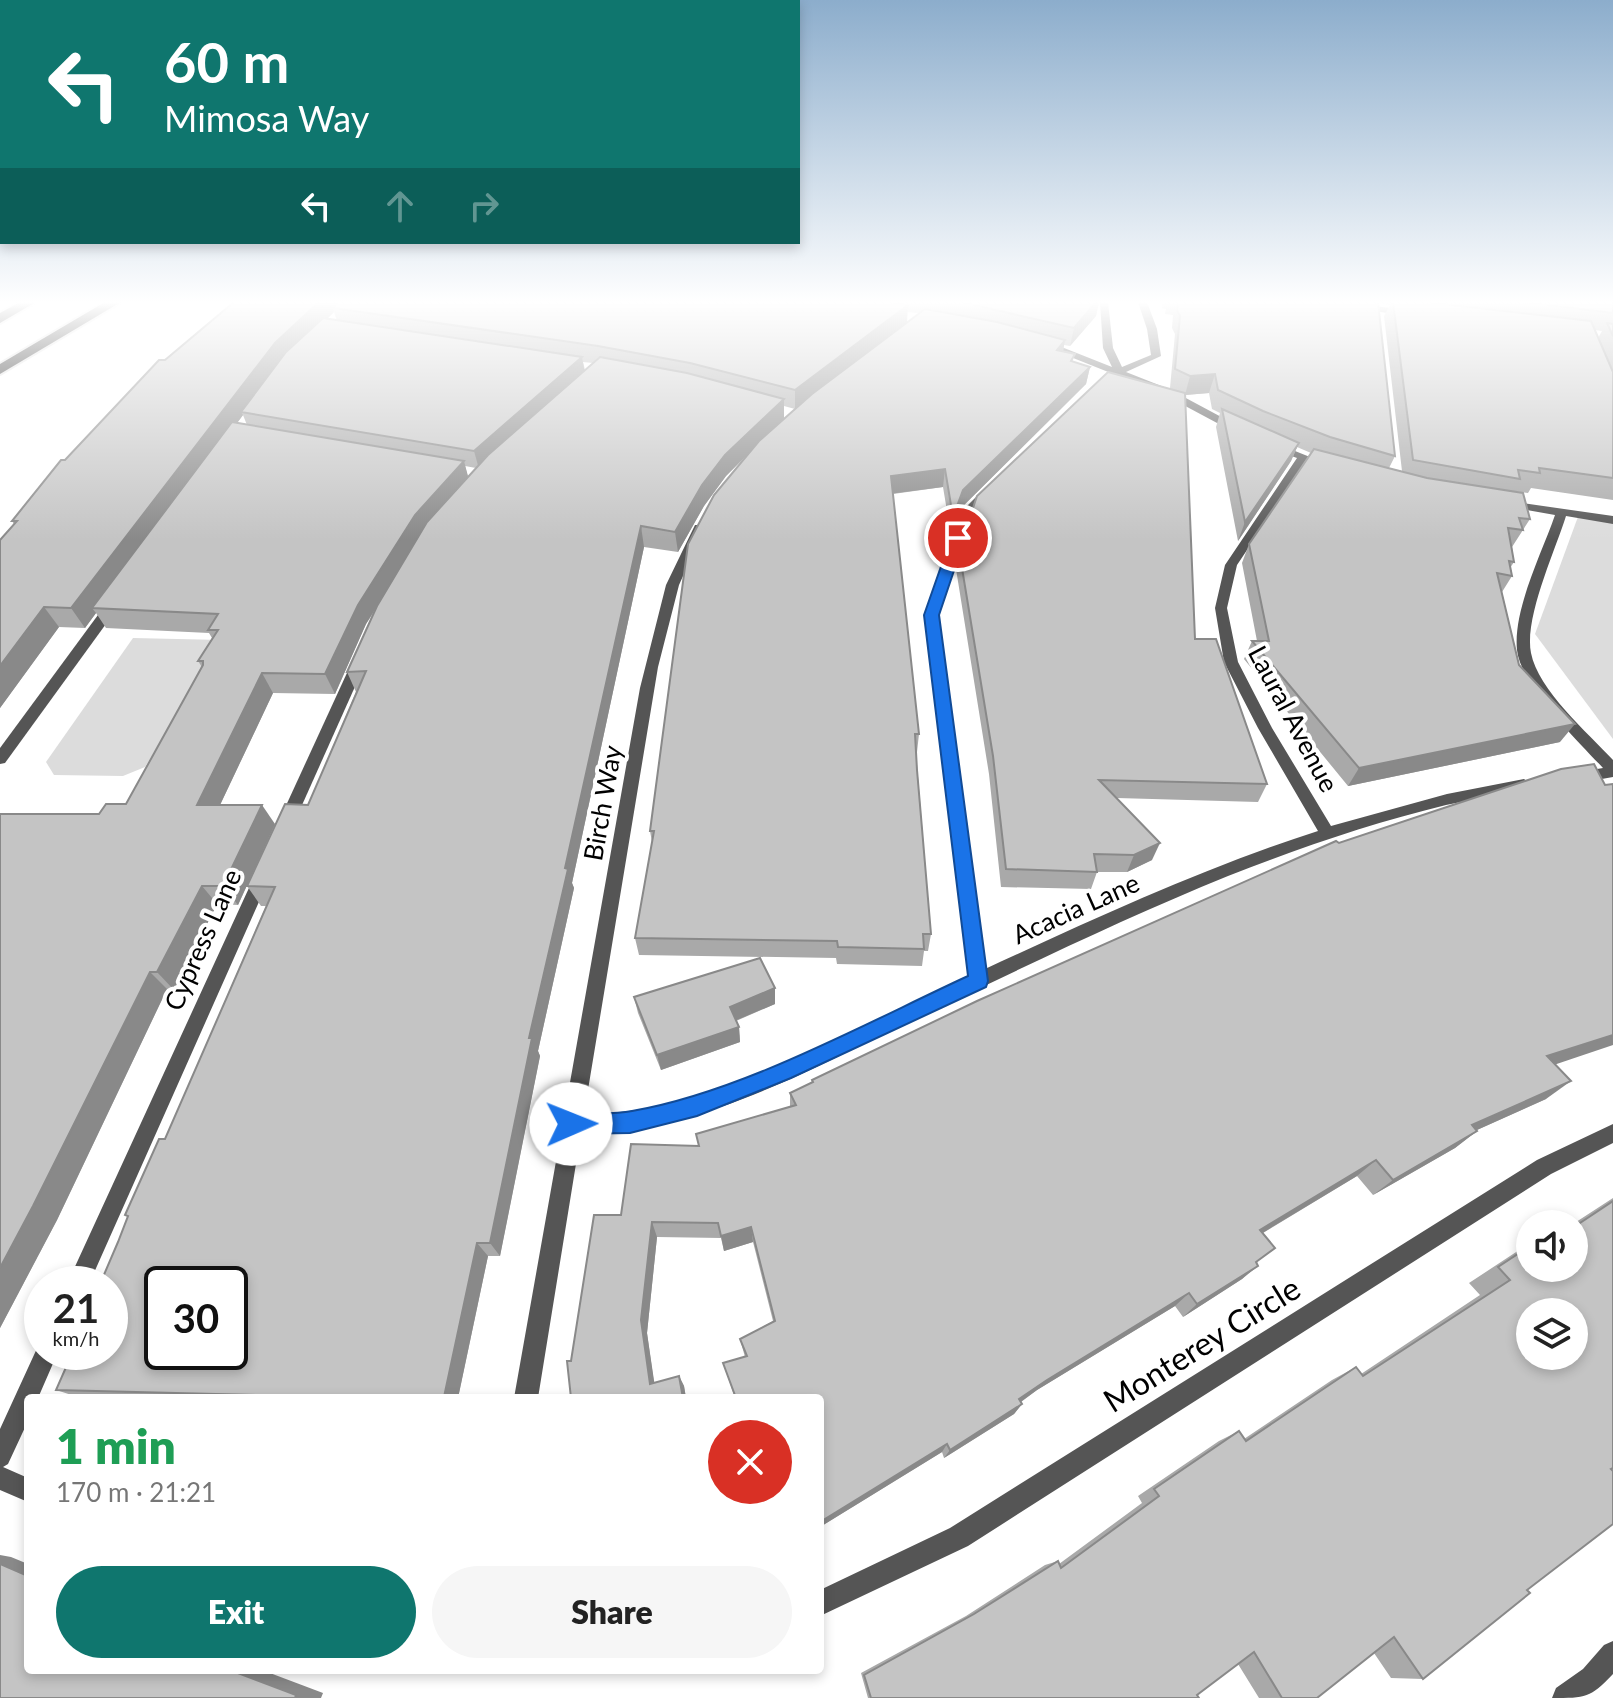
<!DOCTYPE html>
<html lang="en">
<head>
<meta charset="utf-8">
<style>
  :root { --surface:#fff; --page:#f6f6f6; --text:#222; --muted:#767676; --accent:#0f766e }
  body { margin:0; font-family:Lato,sans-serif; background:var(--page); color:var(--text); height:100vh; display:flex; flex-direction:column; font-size:30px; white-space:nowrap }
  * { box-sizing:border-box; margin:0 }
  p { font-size:26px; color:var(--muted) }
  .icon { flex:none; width:44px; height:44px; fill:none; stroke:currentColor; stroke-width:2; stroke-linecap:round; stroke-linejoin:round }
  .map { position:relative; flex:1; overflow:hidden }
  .drawer { position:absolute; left:24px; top:1394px; width:800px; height:280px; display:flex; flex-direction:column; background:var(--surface); border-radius:8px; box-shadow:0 4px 12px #0003 }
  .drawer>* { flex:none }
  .hud { position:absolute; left:0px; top:0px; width:800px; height:244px; box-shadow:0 4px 12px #0003; background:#0f766e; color:#fff; overflow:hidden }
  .fabs { position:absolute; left:1516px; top:1210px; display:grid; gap:16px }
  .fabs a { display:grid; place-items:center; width:72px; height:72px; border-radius:50%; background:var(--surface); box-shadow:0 4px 12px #0003; font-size:40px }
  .speed { position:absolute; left:24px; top:1266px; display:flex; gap:16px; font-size:40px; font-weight:700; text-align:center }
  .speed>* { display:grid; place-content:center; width:104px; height:104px; border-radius:50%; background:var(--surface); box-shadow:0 4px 12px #0003; line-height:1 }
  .speed small { font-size:20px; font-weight:400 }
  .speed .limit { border:4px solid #111; border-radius:12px; background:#fff; color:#111 }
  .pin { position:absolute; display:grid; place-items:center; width:68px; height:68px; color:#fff; margin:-34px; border:4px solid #fff; border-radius:50%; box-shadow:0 2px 8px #0007 }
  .me { position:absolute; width:88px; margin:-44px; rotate:89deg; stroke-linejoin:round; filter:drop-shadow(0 0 6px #0008) }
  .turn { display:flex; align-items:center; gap:28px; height:168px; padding:0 32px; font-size:36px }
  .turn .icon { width:104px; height:104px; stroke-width:2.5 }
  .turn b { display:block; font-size:56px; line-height:68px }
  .lanes { display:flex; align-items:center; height:76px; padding:0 32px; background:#0003; justify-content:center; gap:40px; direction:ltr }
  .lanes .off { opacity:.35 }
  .round { display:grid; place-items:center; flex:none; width:84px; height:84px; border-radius:42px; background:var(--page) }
  .head { display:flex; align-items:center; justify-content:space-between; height:136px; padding:0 32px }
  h1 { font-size:48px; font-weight:800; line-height:60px; color:#1e9e55 }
  .cta { display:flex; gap:16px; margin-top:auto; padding:16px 32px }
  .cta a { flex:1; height:92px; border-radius:48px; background:var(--accent); color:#fff; font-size:32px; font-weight:800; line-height:92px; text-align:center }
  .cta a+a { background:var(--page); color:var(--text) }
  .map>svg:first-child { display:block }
  .green { fill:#dcdcdc }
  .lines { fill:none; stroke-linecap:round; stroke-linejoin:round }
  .motorway-casing { stroke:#dbdbdb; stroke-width:4 }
  .minor { fill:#555; fill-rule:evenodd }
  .motorway { fill:#000; fill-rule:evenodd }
  .wall { fill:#a9a9a9; fill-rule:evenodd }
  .shaded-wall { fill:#898989 }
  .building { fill:#c4c4c4; stroke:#898989; stroke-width:2; fill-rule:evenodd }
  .route { fill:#1a73e8; stroke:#114b97; stroke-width:2 }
  .labels { text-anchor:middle; stroke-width:8; stroke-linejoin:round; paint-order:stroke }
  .street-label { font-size:26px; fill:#000; stroke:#fff }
  .near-street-label { font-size:32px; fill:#000; stroke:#fff }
</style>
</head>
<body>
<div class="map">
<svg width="1613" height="1698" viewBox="0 0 1613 1698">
  <rect width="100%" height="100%" fill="#fff"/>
  <g class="green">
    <polygon points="1579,514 1613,519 1613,739 1535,634"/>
    <polygon points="133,638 222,640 145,767 123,776 54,775 46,762"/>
  </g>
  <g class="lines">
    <defs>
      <g id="motorway">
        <polygon points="20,302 36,302 0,323 0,313"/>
        <polygon points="105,302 121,302 0,374 0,364"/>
      </g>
    </defs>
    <use href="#motorway" class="motorway-casing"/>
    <g class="minor">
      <polygon points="1100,302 1108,302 1113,348 1122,367 1151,355 1147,329 1138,302 1147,302 1157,329 1161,356 1126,372 1169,389 1240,427 1240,431 1232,431 1161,393 1043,346 1043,342 1049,342 1112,367 1103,348"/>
      <polygon points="1309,302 1338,302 1409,310 1413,313 1409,316"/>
      <path d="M1272 445H1280L1330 465 1325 468 1306 462 1237 565 1227 608 1238 662 1272 728 1331 826 1447 794 1524 779 1532 785 1529 789C1502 797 1474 799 1446 805 1372 823 1299 848 1228 876 1122 919 1018 970 915 1019 809 1070 701 1132 581 1133L538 1398H514L640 688 666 585 695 525H703L705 527 679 585 658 667 584 1114C716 1114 851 1031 969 977L925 615 961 512 986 487 996 489 972 513 937 615 985 969C1094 919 1203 868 1318 831L1258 728 1224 662 1215 608 1225 565 1297 458 1272 449Z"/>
      <path d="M1508 501 1613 516V524L1566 516C1555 551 1524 618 1531 653 1538 690 1588 733 1613 760V777L1579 783 1574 781 1571 777 1574 773 1603 768C1578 741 1521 686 1517 650 1513 609 1542 553 1555 515L1504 506 1502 504Z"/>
      <polygon points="114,599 120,603 119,606 5,763 0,764 0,748 109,600"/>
      <polygon points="359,658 366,662 294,823 286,829 280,827 278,823 352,662"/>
      <polygon points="262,870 268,872 270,877 89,1284 67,1284 254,877 256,872"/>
      <polygon points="1613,1124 1613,1143 1551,1174 968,1546 820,1616 820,1590 950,1528 1537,1160"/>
      <polygon points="42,1343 42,1352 58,1352 38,1398 28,1398 28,1421 8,1464 3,1467 28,1478 28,1502 0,1490 0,1429 39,1344"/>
      <path d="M1613 1641V1674C1590 1698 1586 1698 1552 1698L1556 1688 1583 1669 1604 1645Z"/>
    </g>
    <use href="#motorway" class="motorway"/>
  </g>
  <g class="wall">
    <path d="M234 302H1099L1096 316 1070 346 1064 345 1063 351 1074 362 1090 367 1086 384 961 508 951 535 943 487 893 494 919 734 917 752H916L931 934 928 951H924L922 966 837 964 836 958 639 955 635 938 652 842 650 831 750 452 726 476 704 506 678 552 644 547 572 883 574 888 538 1051 540 1056 500 1256H488L458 1398H81L56 1390 118 1242 128 1217 125 1215 165 1139 266 906H261L247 886 308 805 356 692 347 672 376 609 366 624 335 694 273 693 220 805 275 824 238 905 217 904 174 990 167 989 57 1220 0 1328V814H99L126 804 202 667 198 661 212 638 209 633 106 628 96 613 85 628 59 627 0 708 14 524 12 521 65 460 165 360ZM334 312 337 321 327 319ZM907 312 919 313 907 323ZM583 362 593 363 585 370ZM784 406 795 409 776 426 784 418ZM243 415 247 425 237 423ZM465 466 476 468 468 477Z"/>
    <path d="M1163 302H1613V500L1531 488 1528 493 1513 491 1530 519 1512 547 1514 562 1510 568 1512 576 1502 592 1519 665 1560 742 1348 786 1244 659 1252 641H1257L1242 563 1249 544 1311 453 1297 447 1291 461 1238 541 1216 427 1220 413 1212 409 1209 393 1185 395 1195 639 1267 784 1258 802 1117 798 1152 860 1127 872H1097L1091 889 1001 887 989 774 956 569 959 550 1170 388 1175 334 1172 328 1173 315 1165 314 1166 309 1162 308ZM1378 303 1390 305 1384 316 1402 471 1389 468 1395 456ZM1595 330 1602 331 1598 338Z"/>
    <polygon points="634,997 775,1004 736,1021 739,1027 740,1042 661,1070 638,1013"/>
    <polygon points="1555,1065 1546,1099 1477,1130 1477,1131 1455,1148 1373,1195 1357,1176 1263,1233 1257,1264 1242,1279 1183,1317 1175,1306 1037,1390 1021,1402 1022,1404 1014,1414 944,1458 942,1452 820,1527 820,1398 735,1398 723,1363 745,1357 740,1339 773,1321 753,1242 724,1251 721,1238 657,1237 647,1333 654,1383 679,1376 684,1386 686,1398 571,1361 621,1215 790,1107 790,1093 812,1083 812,1080"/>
    <polygon points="1613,1198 1613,1468 1527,1590 1423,1679 1391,1678 1374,1653 1317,1698 1259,1698 1238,1664 1197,1695 1199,1698 868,1698 861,1673 966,1616 1045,1565 1058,1561 1059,1564 1142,1503 1138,1496 1219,1441 1239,1431 1244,1439 1332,1380 1356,1367 1361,1374 1480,1295 1469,1283 1530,1243 1530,1268 1574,1268 1573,1224"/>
  </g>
  <g class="shaded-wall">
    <polygon points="319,302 344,302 333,308 334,312 283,361 241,412 243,415 99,609 92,608 96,613 85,628 71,608 275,343"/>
    <polygon points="1096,302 1099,302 1096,316 1070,346 1074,328"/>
    <polygon points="908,305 907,323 795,409 795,390"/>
    <polygon points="1065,340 1062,357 1057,350"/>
    <polygon points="582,357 585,374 479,469 474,451"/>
    <polygon points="1090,367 1086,384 961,508 951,535 953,517 963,490"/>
    <polygon points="1215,374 1209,393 1185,395 1190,376"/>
    <polygon points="784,399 784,418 726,476 704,506 678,552 675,532 702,485 725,455"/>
    <polygon points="1299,443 1291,461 1238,541 1245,522"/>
    <polygon points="464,461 469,480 421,534 366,624 335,694 325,674 358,605 415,515"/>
    <polygon points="945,469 943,487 889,494 891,476"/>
    <polygon points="641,526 644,547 572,883 574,888 538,1051 540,1056 500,1256 490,1243 529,1038 565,868"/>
    <polygon points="44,607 59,627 0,708 0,666"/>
    <polygon points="262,673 273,693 211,824 197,805"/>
    <polygon points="1575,724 1560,742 1348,786 1359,768"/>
    <polygon points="262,805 275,824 238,905 223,886"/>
    <polygon points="1160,843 1152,860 1127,872 1134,855"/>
    <polygon points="202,886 217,904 174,990 157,972"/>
    <polygon points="150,972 167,989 57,1220 0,1328 0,1268"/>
    <polygon points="775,988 775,1004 732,1022 730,1007"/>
    <polygon points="739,1027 740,1042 661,1070 657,1055"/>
    <polygon points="1613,1035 1613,1045 1524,1075 1547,1056"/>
    <polygon points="1571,1081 1546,1099 1450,1142 1472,1125"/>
    <polygon points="1477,1131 1455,1148 1373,1195 1393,1180"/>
    <polygon points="1376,1160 1357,1176 1244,1244 1260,1230"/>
    <polygon points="652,1222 657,1237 647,1333 656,1394 650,1384 641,1320"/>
    <polygon points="751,1227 753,1242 724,1251 721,1236"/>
    <polygon points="477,1243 488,1256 458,1398 444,1398"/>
    <polygon points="1258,1266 1242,1279 1183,1317 1197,1304"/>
    <polygon points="1189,1293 1175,1306 1037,1390 1011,1409 1019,1399 1047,1380"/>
    <polygon points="679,1376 684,1386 686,1398 683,1398"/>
    <polygon points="1022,1404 1014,1414 944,1458 950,1450"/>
    <polygon points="947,1444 942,1452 820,1527 820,1522"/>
    <polygon points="0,1555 11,1557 28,1564 28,1576 0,1564"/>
    <polygon points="230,1670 262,1670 323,1693 321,1698 295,1698"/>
  </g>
  <g class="building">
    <polygon points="234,302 319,302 275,343 71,608 44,607 0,666 0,540 17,521 12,521 61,460 65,460 159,360 165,360"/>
    <polygon points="338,302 889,302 908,305 795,390 690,363 598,346 333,308"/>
    <polygon points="961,302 1096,302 1074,328"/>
    <polygon points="1178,302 1378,302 1395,456 1330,437 1263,411 1218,390 1215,374 1190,376 1175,369 1180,316 1177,310"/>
    <polygon points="1393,302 1425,302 1591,321 1613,372 1613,478 1539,468 1540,473 1518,470 1520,479 1413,460"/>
    <polygon points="1524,302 1613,302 1613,313"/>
    <polygon points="925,309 997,322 1065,340 1057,350 1075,354 1071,361 1090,367 963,490 953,517 945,469 891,476 919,734 915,734 917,770 931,934 923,934 924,949 838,947 837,941 635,938 654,831 650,831 688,544 714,495 759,441 812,394"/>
    <polygon points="323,318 582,357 474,451 241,412 286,352"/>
    <polygon points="1607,323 1613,324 1613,336"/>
    <path d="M600 357 687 373 784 399 725 455 702 485 675 532 641 526 565 868 568 869 529 1038H532L490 1243H477L444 1397 452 1398H254L255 1395 56 1390 71 1356H68L70 1352H110V1284H100L118 1242 128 1216 125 1215 159 1139H165L275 887 247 886 285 804 308 805 366 671 347 672 377 606 427 522 488 455ZM162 1284H230V1352H162Z"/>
    <polygon points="1108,372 1185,393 1195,639 1216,639 1267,784 1099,780 1160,843 1134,855 1094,854 1097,872 1006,869 993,756 959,550 977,496"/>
    <polygon points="1222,409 1299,443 1245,522"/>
    <polygon points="232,422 464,461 415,515 358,605 325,674 262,673 197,805 262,805 223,886 202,886 157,972 150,972 33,1206 0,1268 0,814 99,814 106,804 126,804 203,665 203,661 198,661 218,630 208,630 218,614 92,608"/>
    <polygon points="1314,449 1427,478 1523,493 1530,519 1519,518 1523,530 1508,528 1514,562 1509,561 1512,576 1497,573 1519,665 1575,724 1359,768 1252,641 1269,641 1249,544"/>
    <polygon points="1594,764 1605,785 1613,784 1613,1035 1547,1056 1571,1081 1472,1125 1477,1131 1393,1180 1376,1160 1260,1230 1275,1248 1256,1262 1258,1266 1197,1304 1189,1293 1047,1380 1019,1399 1022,1404 950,1450 947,1444 820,1522 820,1398 736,1398 723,1363 747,1356 740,1339 775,1321 751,1227 721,1236 718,1223 652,1222 641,1320 650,1384 679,1376 683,1398 571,1398 567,1361 571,1361 594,1215 621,1215 631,1144 699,1146 696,1134 796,1105 790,1093 813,1082 812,1080 977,1001 1336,841 1339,843 1561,769"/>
    <polygon points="760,958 775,988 730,1007 739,1027 657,1055 634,997"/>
    <path d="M1613 1201V1468L1611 1469 1613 1471V1524L1527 1590 1530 1593 1423 1679 1394 1637 1317 1698H1282L1254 1652 1197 1695 1199 1698H871L864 1675 974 1614 1058 1561 1061 1568 1159 1496 1154 1489 1239 1431 1246 1441 1356 1367 1363 1376 1510 1280 1498 1267 1530 1246V1268H1574V1227ZM1530 1312H1574V1356H1530Z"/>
    <polygon points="0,1564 28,1576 28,1670 230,1670 296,1695 295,1698 0,1698"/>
  </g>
  <linearGradient id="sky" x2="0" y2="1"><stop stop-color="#8cadcc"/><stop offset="0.56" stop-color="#fff"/><stop offset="1" stop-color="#fff" stop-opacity="0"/></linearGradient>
  <rect width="1613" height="540" fill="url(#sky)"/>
  <path class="route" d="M958 534 965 538 939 615 988 981 986 987 791 1078 697 1116 630 1133 571 1134 563 1131 560 1124 563 1116 571 1113C591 1113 613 1115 632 1111 742 1092 866 1023 968 976L924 615 951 538Z"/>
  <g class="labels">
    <g class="street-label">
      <text transform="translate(1293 719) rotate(62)" y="9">Laural Avenue</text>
      <text transform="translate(603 803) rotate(-80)" y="9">Birch Way</text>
      <text transform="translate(1076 909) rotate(-24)" y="9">Acacia Lane</text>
      <text transform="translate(203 940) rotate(-66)" y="9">Cypress Lane</text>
    </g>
    <g class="near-street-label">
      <text transform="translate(1202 1345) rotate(-32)" y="11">Monterey Circle</text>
    </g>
  </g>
</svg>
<div class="fabs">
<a><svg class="icon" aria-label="sound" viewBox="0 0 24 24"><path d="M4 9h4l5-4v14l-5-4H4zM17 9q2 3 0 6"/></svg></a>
<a><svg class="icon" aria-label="layers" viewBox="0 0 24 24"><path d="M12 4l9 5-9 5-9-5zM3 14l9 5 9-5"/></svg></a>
</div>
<div class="speed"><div>21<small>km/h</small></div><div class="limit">30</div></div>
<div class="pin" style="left:958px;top:538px;background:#d93025"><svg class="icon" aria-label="arrive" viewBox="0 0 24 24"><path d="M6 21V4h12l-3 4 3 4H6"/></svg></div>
<svg class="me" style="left:571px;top:1124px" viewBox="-20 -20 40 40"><circle r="19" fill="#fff"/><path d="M0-13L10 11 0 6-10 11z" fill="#1a73e8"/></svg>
<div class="hud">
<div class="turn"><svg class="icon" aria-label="left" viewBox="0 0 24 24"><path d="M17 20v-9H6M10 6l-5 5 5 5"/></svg><div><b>60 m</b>Mimosa Way</div></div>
<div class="lanes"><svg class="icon" aria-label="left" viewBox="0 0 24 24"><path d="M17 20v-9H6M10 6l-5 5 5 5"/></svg><svg class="icon off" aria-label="ahead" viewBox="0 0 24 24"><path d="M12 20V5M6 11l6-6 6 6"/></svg><svg class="icon off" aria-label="right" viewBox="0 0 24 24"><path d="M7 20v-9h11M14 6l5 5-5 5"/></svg></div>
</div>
<section class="drawer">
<div class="head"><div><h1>1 min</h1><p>170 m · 21:21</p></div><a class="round" style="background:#d93025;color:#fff"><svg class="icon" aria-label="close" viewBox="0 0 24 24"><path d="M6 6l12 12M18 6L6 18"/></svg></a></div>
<div class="cta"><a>Exit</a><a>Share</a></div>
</section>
</div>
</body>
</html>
